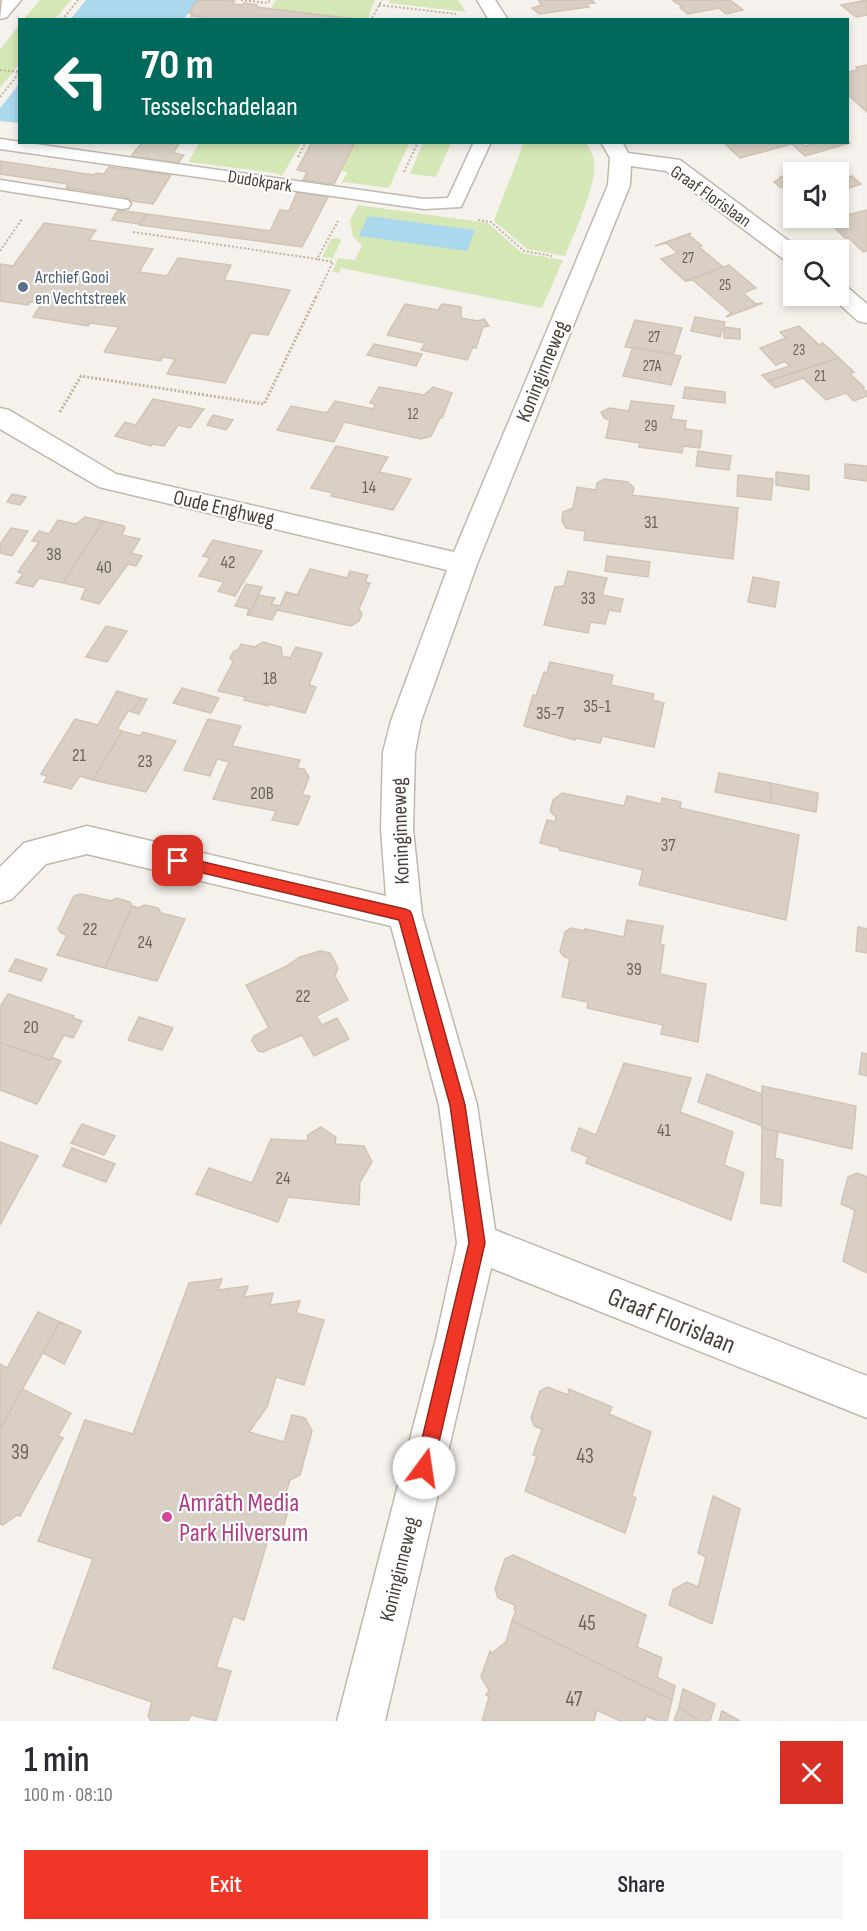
<!DOCTYPE html>
<html lang="en">
<head>
<meta charset="utf-8">
<style>
  :root { --surface:#fff; --page:#f7f7f7; --text:#2b2b33; --muted:#7c7c81; --accent:#f03727 }
  body { margin:0; font-family:"Sofia Sans Condensed",sans-serif; background:var(--page); color:var(--text); height:100vh; display:flex; flex-direction:column; font-size:22px; white-space:nowrap }
  * { box-sizing:border-box; margin:0 }
  p { font-size:20px; color:var(--muted) }
  .icon { flex:none; width:33px; height:33px; fill:none; stroke:currentColor; stroke-width:2; stroke-linecap:round; stroke-linejoin:round }
  .map { position:relative; height:1721px; overflow:hidden }
  .drawer { display:flex; flex-direction:column; background:var(--surface); flex:1 }
  .drawer>* { flex:none }
  .banner { position:absolute; left:18px; top:18px; width:831px; height:126px; border-radius:0px; box-shadow:0 3px 9px #0003; background:#00695c; color:#fff; overflow:hidden }
  .tools { position:absolute; left:783px; top:162px; display:grid; gap:12px }
  .tools a { display:grid; place-items:center; width:66px; height:66px; border-radius:0px; background:var(--surface); box-shadow:0 3px 9px #0003; font-size:30px }
  .pin { position:absolute; display:grid; place-items:center; width:51px; height:51px; color:#fff; margin:-26px; border-radius:12px; box-shadow:0 3px 9px #0006 }
  .me { position:absolute; width:66px; margin:-33px; rotate:14deg; stroke-linejoin:round; filter:drop-shadow(0 0 4px #0008) }
  .turn { display:flex; align-items:center; gap:21px; height:126px; padding:0 24px; font-size:27px }
  .turn .icon { width:78px; height:78px; stroke-width:2.5 }
  .turn b { display:block; font-size:42px; line-height:51px }
  .round { display:grid; place-items:center; flex:none; width:63px; height:63px; border-radius:0px; background:var(--page) }
  .overview { display:flex; align-items:center; justify-content:space-between; height:102px; padding:0 24px }
  h1 { font-size:36px; font-weight:600; line-height:45px }
  .cta { display:flex; gap:12px; margin-top:auto; padding:12px 24px }
  .cta a { flex:1; height:69px; border-radius:0px; background:var(--accent); color:#fff; font-size:24px; font-weight:600; line-height:69px; text-align:center }
  .cta a+a { background:var(--page); color:var(--text) }
  .map>svg:first-child { display:block }
  .green { fill:#d5e7b7 }
  .water { fill:#acd8ee }
  .building { fill:#d9cfc4; stroke:#d1c4b5; stroke-width:1.5 }
  .lines { fill:none; stroke-linecap:round; stroke-linejoin:round }
  .lane-casing { stroke:#c0b8ae; stroke-width:3 }
  .street-casing { stroke:#c0b8ae; stroke-width:3 }
  .path-far1 { stroke:#c1b3a0; stroke-width:2; stroke-dasharray:2 2; stroke-linecap:butt }
  .path { stroke:#c1b3a0; stroke-width:3; stroke-dasharray:2 2; stroke-linecap:butt }
  .lane { fill:#fff; fill-rule:evenodd }
  .street { fill:#fff; fill-rule:evenodd }
  .route { fill:#f03727; stroke:#9c2419; stroke-width:1.5 }
  .service-dot { fill:#5c6f8a; stroke:#fff; stroke-width:2 }
  .hotel-dot { fill:#d1479c; stroke:#fff; stroke-width:2 }
  .labels { text-anchor:middle; stroke-width:4.5; stroke-linejoin:round; paint-order:stroke }
  .far-number-label { font-size:15px; fill:#6d655c }
  .far-street-label { font-size:18px; fill:#494239; stroke:#fff }
  .far-service-label { font-size:18px; fill:#4e5e75; stroke:#fff; text-anchor:start }
  .number-label { font-size:18px; fill:#6d655c }
  .street-label { font-size:21px; fill:#494239; stroke:#fff }
  .near-number-label { font-size:21px; fill:#6d655c }
  .near-street-label { font-size:26px; fill:#494239; stroke:#fff }
  .near-hotel-label { font-size:26px; fill:#b23c85; stroke:#fff; text-anchor:start }
</style>
</head>
<body>
<div class="map">
<svg width="867" height="1721" viewBox="0 0 867 1721">
  <rect width="100%" height="100%" fill="#f5f1ec"/>
  <g class="green">
    <polygon points="40,0 71,0 55,19 24,19"/>
    <polygon points="276,0 375,0 368,18 363,20 271,8"/>
    <polygon points="390,0 458,0 466,12 389,3"/>
    <polygon points="19,25 19,64 0,88 0,50"/>
    <polygon points="200,142 301,142 301,143 282,176 275,173 188,162"/>
    <path d="M524 142 586 143C589 148 593 154 594 160 598 183 574 233 565 256L527 249 494 221Z"/>
    <polygon points="355,143 409,143 389,188 344,182 341,185 347,172 341,171"/>
    <polygon points="423,143 451,143 436,177 410,174"/>
    <polygon points="358,205 488,223 522,253 563,260 542,308 341,268 339,273 332,272 338,259 322,257 331,239 338,238 341,240 333,258 355,260 362,245 353,237 350,220"/>
  </g>
  <g class="water">
    <polygon points="86,0 197,0 184,19 70,20"/>
    <polygon points="19,84 19,123 0,121 0,108"/>
    <polygon points="368,216 475,230 467,251 359,236"/>
  </g>
  <g class="building">
    <polygon points="197,0 235,0 232,4 242,5 244,3 257,5 256,7 363,20 201,20 202,17 191,16 193,13 189,13"/>
    <polygon points="538,0 592,0 595,3 586,4 589,7 539,14 532,8 542,5"/>
    <polygon points="672,0 730,0 743,10 726,14 719,8 688,14 680,8 683,7"/>
    <polygon points="867,0 867,15 856,17 841,5"/>
    <polygon points="867,65 867,112 848,95 848,72 857,70 856,67"/>
    <polygon points="848,141 850,143 805,156 792,144 740,158 723,142 804,142 802,144 805,146 819,142"/>
    <polygon points="143,142 180,142 173,153 184,155 178,163 130,157"/>
    <polygon points="312,142 355,142 334,184 303,180 307,172 297,170"/>
    <polygon points="0,161 94,175 96,173 104,174 109,167 171,175 153,204 125,200 127,197 66,188 68,184 0,174"/>
    <polygon points="823,166 829,172 797,172"/>
    <polygon points="794,173 794,197 786,188 780,187 774,182 781,178 780,177"/>
    <polygon points="852,176 861,184 838,192 838,179"/>
    <polygon points="297,192 328,197 302,247 139,225 147,214 270,231 280,210 289,211"/>
    <polygon points="118,210 147,214 139,224 112,220"/>
    <polygon points="867,210 867,251 863,252 849,238 845,238 827,220"/>
    <polygon points="44,223 96,230 89,240 153,249 139,272 167,276 178,258 231,265 224,280 290,290 268,335 251,333 225,383 167,374 175,359 162,357 161,361 104,352 119,327 90,323 88,326 33,317 42,303 30,302 28,305 0,301 0,264 13,266"/>
    <polygon points="691,233 689,235 702,246 699,247 723,267 685,281 661,259 678,253 666,243 655,246"/>
    <polygon points="729,265 756,288 743,293 756,304 763,303 726,317 731,313 693,280 685,281"/>
    <polygon points="405,304 438,310 441,305 444,304 461,307 461,318 478,321 484,319 489,326 483,327 476,348 473,347 467,360 421,350 425,343 387,335"/>
    <polygon points="695,317 725,322 720,337 691,331"/>
    <polygon points="635,320 682,328 673,355 625,347"/>
    <polygon points="799,326 819,345 823,343 839,358 768,381 762,375 790,366 785,361 776,365 760,348 786,338 780,332"/>
    <polygon points="724,327 740,329 740,339 724,338"/>
    <polygon points="374,344 422,354 416,366 367,355"/>
    <polygon points="633,347 681,356 671,385 623,376"/>
    <polygon points="839,358 854,372 850,374 864,387 862,388 867,392 867,396 854,401 846,393 826,400 803,378 775,388 768,381"/>
    <polygon points="379,387 424,395 433,387 452,393 442,418 440,418 431,436 421,439 344,422 334,442 277,430 291,406 327,413 335,401 373,409 375,404 370,403"/>
    <polygon points="685,387 725,392 725,403 683,398"/>
    <polygon points="153,399 204,409 190,428 178,425 164,446 153,444 151,446 115,436 125,422 136,425"/>
    <polygon points="631,401 674,406 671,419 686,421 685,429 702,431 700,448 683,446 682,453 639,447 640,443 606,438 610,420 604,418 601,412 610,408 629,411"/>
    <polygon points="213,415 233,420 226,430 207,425"/>
    <polygon points="336,446 388,457 379,472 411,479 393,510 331,496 333,493 311,488"/>
    <polygon points="698,451 731,456 729,470 696,466"/>
    <polygon points="845,464 867,466 867,481 845,478"/>
    <polygon points="776,472 809,476 809,490 776,485"/>
    <polygon points="738,475 773,479 771,500 737,496"/>
    <polygon points="604,479 628,482 634,488 632,495 738,508 733,559 584,540 585,531 566,528 562,521 563,512 573,508 577,487 596,490 597,483"/>
    <polygon points="12,494 26,497 20,505 7,502"/>
    <polygon points="85,517 103,521 63,583 39,578 33,587 16,583 23,574 18,572 39,542 32,541 39,531 49,534 58,520 76,524"/>
    <polygon points="103,521 124,526 125,528 122,535 140,539 131,553 142,556 136,566 128,564 99,604 81,599 86,588 63,583"/>
    <polygon points="11,528 28,531 12,556 0,553 0,544"/>
    <polygon points="213,540 262,551 235,596 218,591 224,582 199,576 210,558 203,556"/>
    <polygon points="607,556 650,562 648,577 605,571"/>
    <polygon points="310,569 347,578 350,571 368,575 365,582 370,583 359,609 362,614 359,621 351,626 277,610 272,620 249,615 259,595 275,598 271,604 280,606 286,592 297,595"/>
    <polygon points="568,571 607,578 602,595 623,599 620,612 609,610 605,624 590,622 588,633 544,625 555,587 564,586"/>
    <polygon points="753,577 779,582 775,607 748,602"/>
    <polygon points="246,584 262,587 249,615 247,615 249,609 235,606"/>
    <polygon points="106,626 127,631 107,662 86,657"/>
    <polygon points="263,642 281,647 282,656 290,658 296,647 322,653 309,685 316,687 305,713 268,704 268,706 244,700 245,697 218,691 233,662 230,658 234,651 239,649 241,644 255,647"/>
    <polygon points="550,662 613,675 611,685 654,694 652,700 664,703 654,747 602,736 600,743 576,738 575,740 524,726 533,695 536,696 544,672 547,673"/>
    <polygon points="182,688 219,698 211,713 173,703"/>
    <polygon points="117,691 141,698 132,712 128,711 117,729 122,731 93,780 80,776 71,789 44,782 47,776 41,774 75,719 98,725"/>
    <polygon points="141,698 147,699 139,714 132,712"/>
    <polygon points="208,719 241,726 232,746 300,760 297,768 304,769 309,777 302,795 310,796 298,825 272,820 276,811 213,799 229,762 217,759 210,776 184,770"/>
    <polygon points="122,731 140,736 143,732 176,741 146,792 93,780"/>
    <polygon points="719,773 771,783 771,803 715,792"/>
    <polygon points="771,783 818,793 816,812 771,803"/>
    <polygon points="562,793 624,806 627,796 661,804 662,798 681,802 680,808 799,835 786,920 639,885 643,870 559,850 560,848 540,843 547,820 555,822 556,817 550,811 553,800"/>
    <polygon points="81,894 111,901 116,898 130,902 132,906 105,968 57,955 67,935 61,933 58,929 74,896"/>
    <polygon points="144,905 158,908 161,913 185,919 157,981 105,968 132,906 139,908"/>
    <polygon points="627,920 663,926 660,944 664,945 660,974 706,984 698,1042 661,1034 663,1025 587,1008 588,1002 562,997 570,958 565,957 560,952 565,932 571,928 585,931 585,929 624,937"/>
    <polygon points="858,927 867,929 867,953 856,951"/>
    <polygon points="320,951 330,953 338,968 335,976 348,1000 316,1016 322,1025 337,1018 349,1039 314,1056 302,1035 263,1052 258,1051 252,1041 254,1036 269,1028 246,985 285,967 300,957"/>
    <polygon points="16,959 47,969 41,981 9,971"/>
    <polygon points="8,994 74,1016 73,1018 82,1021 73,1038 64,1035 50,1060 0,1043 0,1007"/>
    <polygon points="139,1017 173,1028 162,1050 128,1040"/>
    <polygon points="0,1043 50,1060 51,1057 61,1061 37,1104 0,1090"/>
    <polygon points="862,1053 867,1054 867,1076 859,1074"/>
    <polygon points="624,1063 691,1078 680,1112 733,1132 724,1165 744,1173 731,1220 586,1163 588,1157 571,1150 579,1128 596,1135"/>
    <polygon points="707,1074 762,1094 762,1126 698,1102"/>
    <polygon points="762,1086 856,1106 852,1149 762,1128"/>
    <polygon points="82,1124 115,1136 104,1155 71,1143"/>
    <polygon points="321,1127 336,1137 335,1144 364,1146 372,1162 360,1182 359,1205 288,1197 278,1222 196,1194 209,1168 252,1183 271,1139 307,1141 308,1135"/>
    <polygon points="762,1128 778,1131 775,1158 783,1160 781,1206 761,1203"/>
    <polygon points="0,1142 38,1156 0,1225"/>
    <polygon points="72,1148 115,1164 106,1182 63,1166"/>
    <polygon points="857,1173 867,1177 867,1273 843,1261 855,1210 841,1204 848,1177"/>
    <polygon points="222,1279 218,1290 248,1286 244,1297 273,1293 270,1305 300,1301 296,1313 324,1320 304,1385 276,1377 267,1407 249,1432 284,1442 292,1415 305,1418 312,1431 300,1475 290,1480 285,1495 292,1497 280,1539 269,1536 244,1620 233,1616 216,1667 231,1671 216,1721 191,1715 188,1721 151,1721 148,1716 152,1702 53,1668 93,1559 38,1541 85,1420 133,1434 189,1283"/>
    <polygon points="38,1312 60,1322 0,1429 0,1364 7,1368"/>
    <polygon points="60,1322 81,1331 64,1364 43,1353"/>
    <polygon points="547,1387 568,1395 569,1389 612,1407 609,1414 651,1432 632,1496 636,1498 625,1533 525,1491 537,1456 533,1455 542,1429 534,1426 531,1418 540,1391"/>
    <polygon points="22,1389 71,1413 58,1436 63,1438 20,1516 17,1515 3,1525 0,1524 0,1429"/>
    <polygon points="713,1496 740,1509 712,1624 669,1605 673,1590 687,1582 698,1587 706,1557 698,1553"/>
    <polygon points="513,1555 646,1615 637,1647 662,1658 657,1677 675,1686 672,1700 512,1621 516,1610 514,1609 515,1605 498,1598 495,1589 505,1559"/>
    <polygon points="512,1621 672,1700 667,1721 658,1721 646,1716 645,1721 620,1721 597,1710 594,1721 482,1721 489,1697 486,1695 489,1690 481,1677 490,1651 492,1653 506,1642"/>
    <polygon points="683,1689 715,1704 710,1721 699,1721 679,1707"/>
    <polygon points="679,1707 699,1721 674,1721"/>
    <polygon points="722,1711 740,1721 719,1721"/>
  </g>
  <g class="lines">
    <defs>
      <g id="lane">
        <polygon points="0,139 424,199 448,198 474,142 491,142 461,207 424,209 0,149"/>
        <polygon points="0,180 122,199 128,200 131,204 128,208 122,209 0,190"/>
      </g>
      <g id="street">
        <polygon points="2,0 21,0 7,17 0,19"/>
        <polygon points="477,0 495,0 508,20 489,20"/>
        <polygon points="601,142 622,142 628,153 680,160 801,250 794,250 794,263 786,261 666,171 631,166 630,185 477,564 421,721 415,752 413,829 422,915 477,1105 495,1230 867,1376 867,1418 491,1268 385,1721 337,1721 437,1335 457,1243 439,1105 391,926 87,854 46,864 12,899 0,903 0,867 24,843 87,826 386,896 381,829 383,752 391,721 447,570 99,487 0,429 0,408 9,410 116,474 454,552 608,185 610,158"/>
        <polygon points="838,284 846,286 867,304 867,323 858,321 830,296 838,296"/>
      </g>
    </defs>
    <use href="#lane" class="lane-casing"/>
    <use href="#street" class="street-casing"/>
    <g class="path-far1">
      <polyline points="241,0 268,3 270,0"/>
      <polyline points="379,5 456,14"/>
      <polyline points="372,18 382,0"/>
      <polyline points="62,20 78,0"/>
      <polyline points="0,70 20,72"/>
      <polyline points="0,97 20,72"/>
      <polyline points="298,157 306,142"/>
      <polyline points="404,172 418,142"/>
      <polyline points="478,220 491,222 524,251 552,256"/>
      <polyline points="133,232 317,259 338,221"/>
      <polyline points="0,251 22,219"/>
      <polyline points="316,297 333,262 317,259"/>
    </g>
    <polyline class="path" points="60,412 81,376 264,404 317,295"/>
    <use href="#lane" class="lane"/>
    <use href="#street" class="street"/>
  </g>
  <polygon class="route" points="178,856 405,909 410,911 412,915 465,1105 485,1243 433,1468 430,1474 424,1477 418,1474 415,1468 469,1243 450,1105 399,920 178,867 173,866 171,861 173,857"/>
  <circle class="service-dot" cx="23" cy="287" r="6"/>
  <circle class="hotel-dot" cx="167" cy="1517" r="6"/>
  <g class="labels">
    <g class="far-number-label">
      <text x="688" y="263">27</text>
      <text x="725" y="290">25</text>
      <text x="654" y="342">27</text>
      <text x="799" y="355">23</text>
      <text x="652" y="371">27A</text>
      <text x="820" y="381">21</text>
      <text x="413" y="419">12</text>
      <text x="651" y="431">29</text>
    </g>
    <g class="far-street-label">
      <text transform="translate(260 181) rotate(9)" y="6">Dudokpark</text>
      <text transform="translate(711 196) rotate(35)" y="6">Graaf Florislaan</text>
    </g>
    <g class="far-service-label">
      <text x="35" y="283">Archief Gooi<tspan x="35" dy="21">en Vechtstreek</tspan></text>
    </g>
    <g class="number-label">
      <text x="369" y="493">14</text>
      <text x="651" y="528">31</text>
      <text x="54" y="560">38</text>
      <text x="228" y="568">42</text>
      <text x="104" y="573">40</text>
      <text x="588" y="604">33</text>
      <text x="270" y="684">18</text>
      <text x="597" y="712">35-1</text>
      <text x="550" y="719">35-7</text>
      <text x="79" y="761">21</text>
      <text x="145" y="767">23</text>
      <text x="262" y="799">20B</text>
      <text x="668" y="851">37</text>
      <text x="90" y="935">22</text>
      <text x="145" y="948">24</text>
      <text x="634" y="975">39</text>
      <text x="303" y="1002">22</text>
      <text x="31" y="1033">20</text>
      <text x="664" y="1136">41</text>
      <text x="283" y="1184">24</text>
    </g>
    <g class="street-label">
      <text transform="translate(542 371) rotate(-68)" y="7">Koninginneweg</text>
      <text transform="translate(224 508) rotate(13)" y="7">Oude Enghweg</text>
      <text transform="translate(400 831) rotate(-92)" y="7">Koninginneweg</text>
      <text transform="translate(399 1569) rotate(-76)" y="7">Koninginneweg</text>
    </g>
    <g class="near-number-label">
      <text x="20" y="1459">39</text>
      <text x="585" y="1463">43</text>
      <text x="587" y="1630">45</text>
      <text x="574" y="1706">47</text>
    </g>
    <g class="near-street-label">
      <text transform="translate(672 1320) rotate(22)" y="9">Graaf Florislaan</text>
    </g>
    <g class="near-hotel-label">
      <text x="179" y="1511">Amrâth Media<tspan x="179" dy="30">Park Hilversum</tspan></text>
    </g>
  </g>
</svg>
<div class="tools">
<a><svg class="icon" aria-label="sound" viewBox="0 0 24 24"><path d="M4 9h4l5-4v14l-5-4H4zM17 9q2 3 0 6"/></svg></a>
<a><svg class="icon" aria-label="search" viewBox="0 0 24 24"><circle cx="10" cy="10" r="6"/><path d="M15 15l6 6"/></svg></a>
</div>
<div class="pin" style="left:178px;top:861px;background:#d93025"><svg class="icon" aria-label="arrive" viewBox="0 0 24 24"><path d="M6 21V4h12l-3 4 3 4H6"/></svg></div>
<svg class="me" style="left:424px;top:1468px" viewBox="-20 -20 40 40"><circle r="19" fill="#fff"/><path d="M0-13L10 11 0 6-10 11z" fill="#f03727"/></svg>
<div class="banner">
<div class="turn"><svg class="icon" aria-label="left" viewBox="0 0 24 24"><path d="M17 20v-9H6M10 6l-5 5 5 5"/></svg><div><b>70 m</b>Tesselschadelaan</div></div>
</div>
</div>
<section class="drawer">
<div class="overview"><div><h1>1 min</h1><p>100 m · 08:10</p></div><a class="round" style="background:#d93025;color:#fff"><svg class="icon" aria-label="close" viewBox="0 0 24 24"><path d="M6 6l12 12M18 6L6 18"/></svg></a></div>
<div class="cta"><a>Exit</a><a>Share</a></div>
</section>
</body>
</html>
